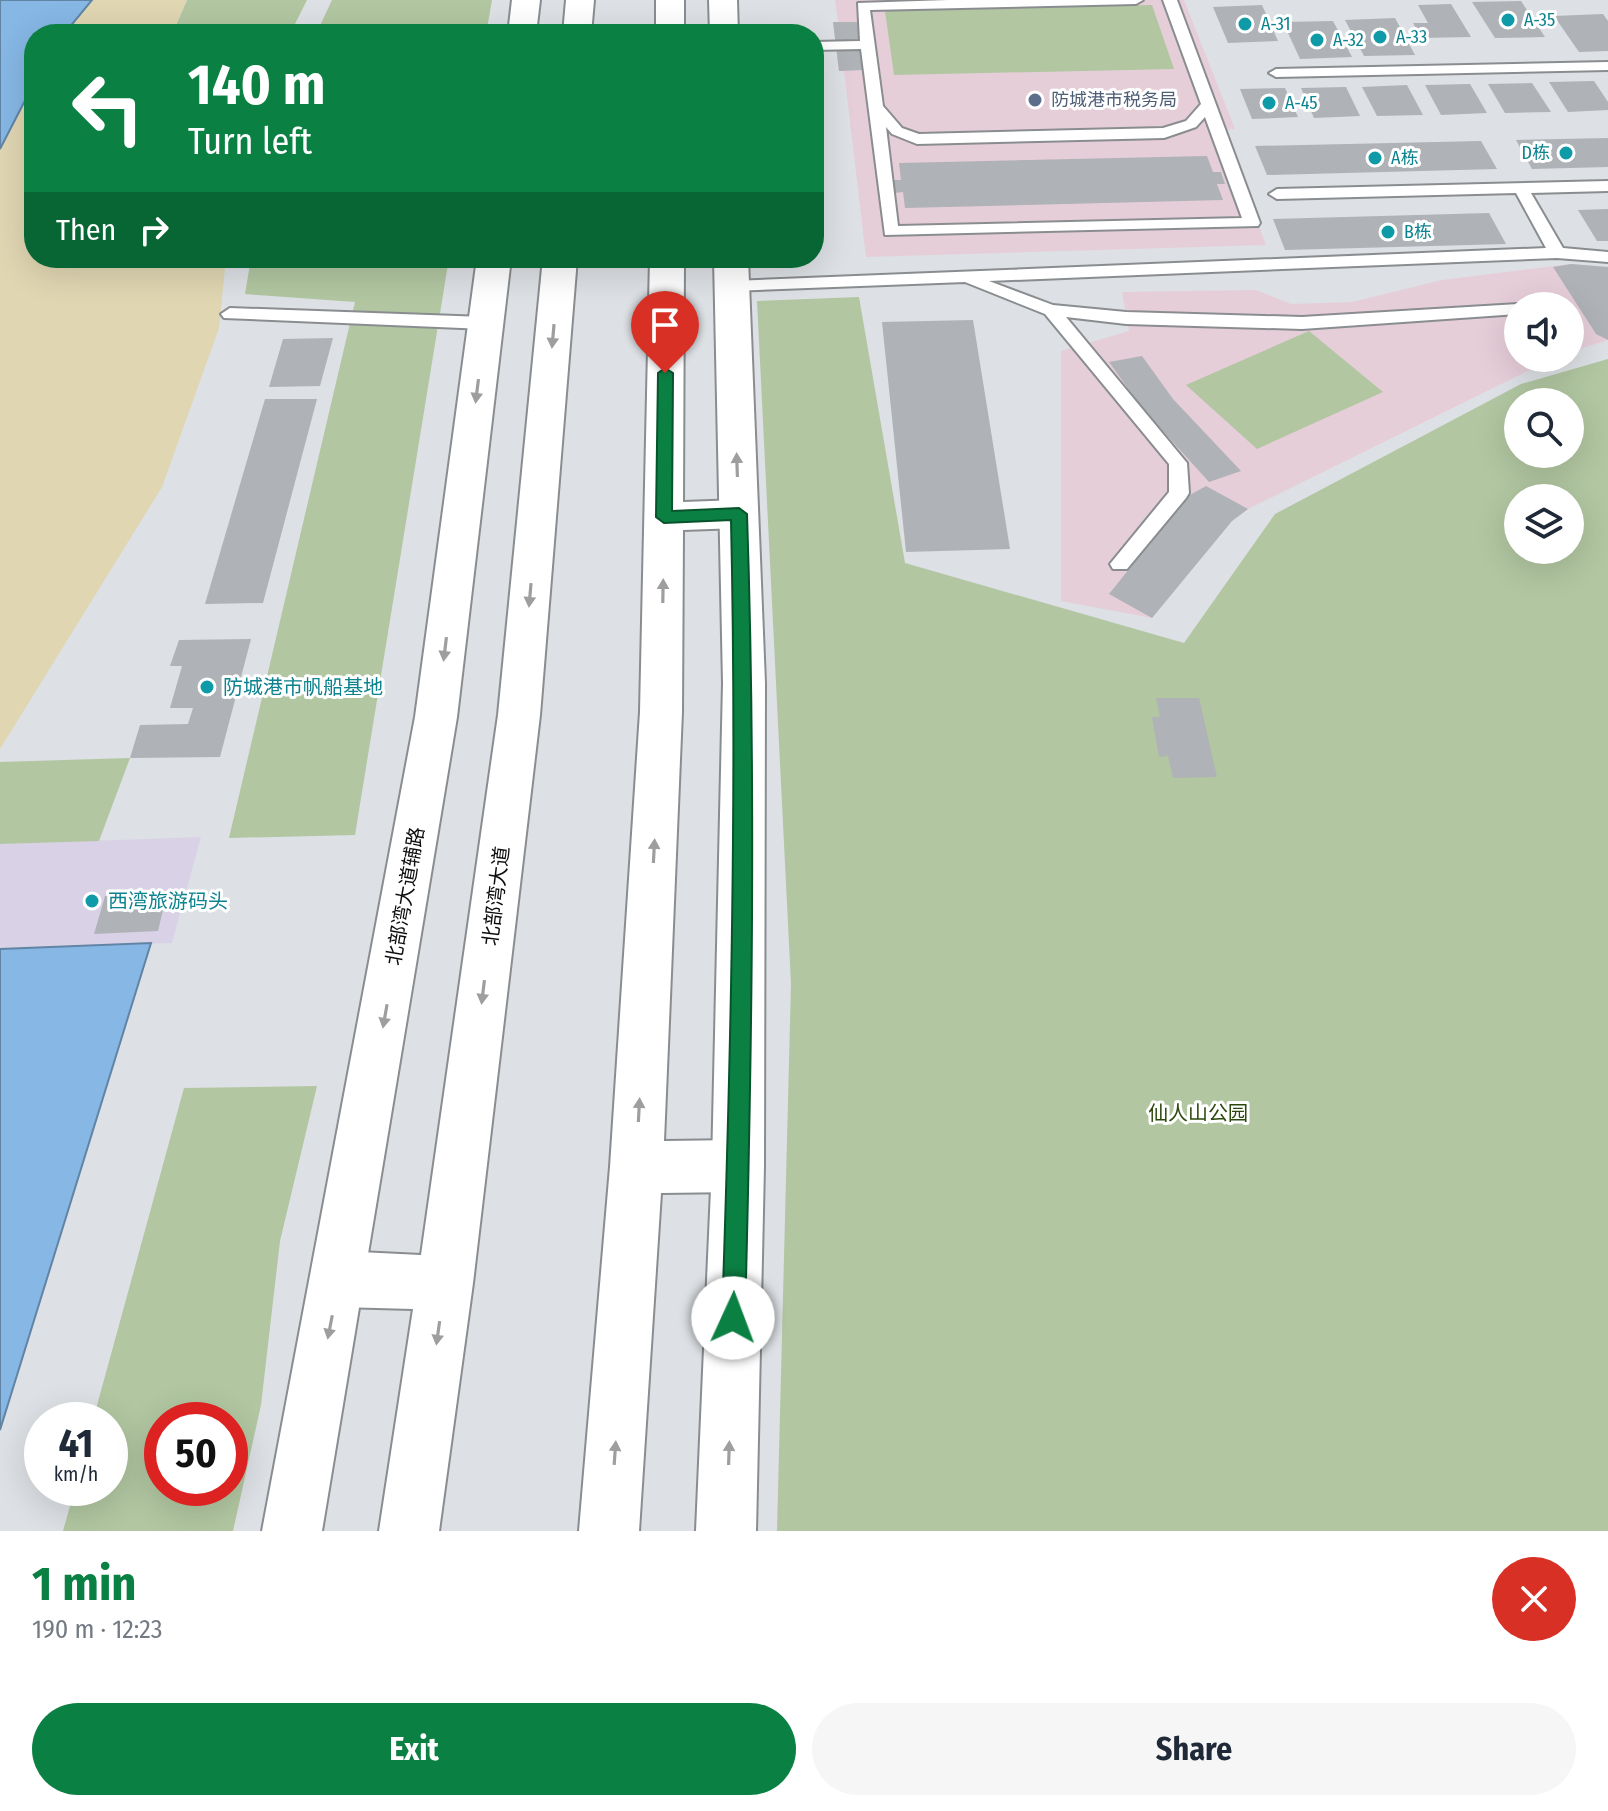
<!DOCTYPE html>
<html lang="en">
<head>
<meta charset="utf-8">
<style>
  :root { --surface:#fff; --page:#f6f6f7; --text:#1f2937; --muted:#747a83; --accent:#0b8043 }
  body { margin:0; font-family:"Fira Sans Condensed","Noto Sans SC",sans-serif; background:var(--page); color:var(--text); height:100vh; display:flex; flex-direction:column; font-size:30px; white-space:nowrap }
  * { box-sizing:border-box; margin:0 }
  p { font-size:26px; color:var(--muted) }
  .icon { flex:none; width:44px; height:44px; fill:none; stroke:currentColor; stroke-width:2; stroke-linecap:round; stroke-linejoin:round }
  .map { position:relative; height:1531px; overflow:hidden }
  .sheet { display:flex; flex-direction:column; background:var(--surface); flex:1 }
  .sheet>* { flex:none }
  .guide { position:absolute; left:24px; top:24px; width:800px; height:244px; border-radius:32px; box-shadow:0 8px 32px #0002; background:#0b8043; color:#fff; overflow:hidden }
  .fabs { position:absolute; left:1504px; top:292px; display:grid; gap:16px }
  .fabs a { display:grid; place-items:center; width:80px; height:80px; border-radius:50%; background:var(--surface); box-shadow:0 8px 32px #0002; font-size:40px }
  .speed { position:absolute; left:24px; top:1402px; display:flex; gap:16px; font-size:40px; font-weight:700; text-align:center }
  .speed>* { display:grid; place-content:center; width:104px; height:104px; border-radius:50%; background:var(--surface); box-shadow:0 8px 32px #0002; line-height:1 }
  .speed small { font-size:20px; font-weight:400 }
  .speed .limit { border:12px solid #d22; background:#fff; color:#111 }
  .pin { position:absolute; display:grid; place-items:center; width:68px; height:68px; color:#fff; margin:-82px -34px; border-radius:50% 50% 50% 0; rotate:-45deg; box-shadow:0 0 8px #0007 }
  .pin .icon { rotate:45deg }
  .me { position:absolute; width:88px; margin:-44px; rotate:2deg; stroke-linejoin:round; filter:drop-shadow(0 0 6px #0008) }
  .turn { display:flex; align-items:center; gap:28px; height:168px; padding:0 32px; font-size:36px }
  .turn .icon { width:104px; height:104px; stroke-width:2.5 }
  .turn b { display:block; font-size:56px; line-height:68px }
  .then { display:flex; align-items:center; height:76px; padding:0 32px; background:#0003; gap:16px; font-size:30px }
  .round { display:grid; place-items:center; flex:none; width:84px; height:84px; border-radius:42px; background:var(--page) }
  .headline { display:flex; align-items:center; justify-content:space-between; height:136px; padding:0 32px }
  h1 { font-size:48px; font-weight:700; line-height:60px; color:var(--accent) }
  .primary-button { display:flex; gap:16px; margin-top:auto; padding:16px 32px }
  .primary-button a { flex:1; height:92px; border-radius:48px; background:var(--accent); color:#fff; font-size:32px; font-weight:700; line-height:92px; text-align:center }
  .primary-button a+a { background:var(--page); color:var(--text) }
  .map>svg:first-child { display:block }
  .commercial { fill:#e6ced9 }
  .industrial { fill:#d9d2e7 }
  .green { fill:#b1c6a1; fill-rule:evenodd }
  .sand { fill:#e0d6b2 }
  .water { fill:#86b7e5; stroke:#6184a5; stroke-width:2 }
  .building { fill:#afb2b6 }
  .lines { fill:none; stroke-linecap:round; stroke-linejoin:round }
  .service-casing { stroke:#8a8d90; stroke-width:4 }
  .secondary-casing { stroke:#8a8d90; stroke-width:4 }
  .trunk-casing { stroke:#8a8d90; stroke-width:4 }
  .service { fill:#fff; fill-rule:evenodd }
  .secondary { fill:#fff; fill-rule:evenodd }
  .trunk { fill:#fff; fill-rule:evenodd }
  .oneway { fill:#9e9e9f }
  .route { fill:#0b8043; stroke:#07532c; stroke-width:2 }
  .culture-dot { fill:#0f9aa8; stroke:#fff; stroke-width:3 }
  .service-dot { fill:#5c6f8a; stroke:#fff; stroke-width:3 }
  .labels { text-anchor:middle; stroke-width:6; stroke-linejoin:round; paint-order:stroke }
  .far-culture-label { font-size:18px; fill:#0d838f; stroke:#fff; text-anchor:start }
  .far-service-label { font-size:18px; fill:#4e5e75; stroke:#fff; text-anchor:start }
  .culture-label { font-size:20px; fill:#0d838f; stroke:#fff; text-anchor:start }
  .street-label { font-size:20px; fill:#0c0d0f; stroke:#fff }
  .park-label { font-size:20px; fill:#2c480c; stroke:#fff }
</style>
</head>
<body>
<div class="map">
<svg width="1608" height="1531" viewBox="0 0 1608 1531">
  <rect width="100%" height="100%" fill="#dde0e4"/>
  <g class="commercial">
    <polygon points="835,0 1184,0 1235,129 1222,130 1266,245 866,257 844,71 839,71 833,22 838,22"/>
    <polygon points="1571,264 1608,267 1608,340 1570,352 1570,306 1518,306 1518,358 1554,358 1248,509 1232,521 1152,618 1061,601 1061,351 1129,331 1122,292 1256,290 1291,304 1352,302 1442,280"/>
  </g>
  <polygon class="industrial" points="201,837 172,943 0,949 0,844"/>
  <g class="green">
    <polygon points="187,0 307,0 290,34 172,34"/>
    <polygon points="332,0 492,0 486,34 316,34"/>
    <polygon points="1152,5 1174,69 894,75 885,11"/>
    <polygon points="251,258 449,258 355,835 229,838 355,302 245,294"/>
    <path d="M859 297 905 563 1184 643 1275 514 1521 384 1608 359V1531H777L791 984 757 301ZM1518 402H1570V454H1518ZM1518 498H1570V550H1518Z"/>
    <polygon points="1309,331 1383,392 1257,449 1186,385"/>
    <polygon points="130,758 99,841 0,844 0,762"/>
    <path d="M317 1086 280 1241 261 1405 233 1531H63L75 1488H110V1420H93L184 1088ZM230 1420V1488H162V1420Z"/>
  </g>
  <g class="sand">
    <polygon points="92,0 187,0 172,34 64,34"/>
    <polygon points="34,83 34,258 226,258 219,328 162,487 0,749 0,149"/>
  </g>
  <g class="water">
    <polygon points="0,0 92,0 64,34 34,34 34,83 0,149"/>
    <polygon points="151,943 0,1430 0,949"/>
  </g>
  <g class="building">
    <polygon points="1521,1 1545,37 1495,38 1472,2"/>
    <polygon points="1451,4 1471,37 1421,38 1413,23 1428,23 1418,5"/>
    <polygon points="1262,5 1278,41 1228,43 1213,7"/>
    <polygon points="1603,14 1608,21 1608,51 1579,52 1554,16"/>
    <polygon points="1395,18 1415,55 1364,56 1345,20"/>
    <polygon points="1333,21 1352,57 1300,59 1283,22"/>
    <polygon points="833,22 857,22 864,70 839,71"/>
    <polygon points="1594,81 1608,102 1608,110 1568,112 1549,82"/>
    <polygon points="1532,83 1551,112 1505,113 1488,84"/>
    <polygon points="1470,84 1487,113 1441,115 1425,85"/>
    <polygon points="1407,85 1423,115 1377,116 1362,87"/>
    <polygon points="1346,87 1360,116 1314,118 1301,88"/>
    <polygon points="1285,88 1298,117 1252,119 1240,89"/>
    <polygon points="1608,138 1608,167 1532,169 1516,140"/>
    <polygon points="1481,141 1497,169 1267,175 1255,146"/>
    <polygon points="1207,156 1213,172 1221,172 1225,184 1217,184 1223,200 905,208 903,192 895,193 893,180 901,180 899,163"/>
    <polygon points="1608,209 1608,241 1597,241 1578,210"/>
    <polygon points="1489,213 1506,244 1285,250 1273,219"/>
    <polygon points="1571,264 1608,267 1608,340 1596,334 1553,267"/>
    <polygon points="973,320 1010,549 906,552 882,322"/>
    <polygon points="333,338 320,386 269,387 283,339"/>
    <polygon points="1142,356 1173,399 1241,471 1209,482 1142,408 1109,362"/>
    <polygon points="265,399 317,399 263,603 205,604"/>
    <polygon points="1206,486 1248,509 1232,521 1152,618 1109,594 1188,496"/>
    <polygon points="251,639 220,757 130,758 140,725 188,724 193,708 170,708 182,666 170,666 179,640"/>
    <polygon points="1156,698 1199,698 1217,777 1173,778 1168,756 1159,757 1152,717 1160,717"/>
    <polygon points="167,893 158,931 94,934 105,896"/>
  </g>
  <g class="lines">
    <defs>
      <g id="service">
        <path d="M948 0H1143L1136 4 870 10 883 106 902 128 919 134 1163 128 1186 121 1201 104 1163 0H1177L1260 223 1258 226 885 235 861 49 814 50V42L860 41 858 3ZM1205 117 1242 218 898 226 886 127 892 134 917 144 1164 138 1196 127Z"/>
        <polygon points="1608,62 1608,70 1276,77 1269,73 1276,69"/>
        <polygon points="1608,181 1608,191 1531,193 1563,248 1608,252 1608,262 1557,258 989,281 1053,305 1126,312 1302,317 1518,304 1525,306 1518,306 1518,314 1302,329 1126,324 1066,317 1187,463 1189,493 1186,498 1127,569 1113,569 1110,564 1169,492 1169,464 1045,314 965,282 732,291 724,286 732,281 1546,248 1516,193 1277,199 1269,194 1277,189"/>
        <polygon points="230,308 485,317 494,323 485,329 224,318 221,314"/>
      </g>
      <g id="secondary">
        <polygon points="512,0 540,0 536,34 508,34"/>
        <polygon points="709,0 737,0 738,34 710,34"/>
        <polygon points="477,258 511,258 457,717 322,1531 262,1531 415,717"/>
        <polygon points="714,258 748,258 765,683 764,1166 756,1531 696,1531 712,1166 723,683"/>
      </g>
      <g id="trunk">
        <polygon points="566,0 594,0 591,34 563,34"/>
        <rect x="656" y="0" width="28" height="34"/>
        <polygon points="543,258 577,258 540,715 473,1283 439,1531 379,1531 413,1309 339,1307 320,1298 311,1279 320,1260 339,1251 421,1255 498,715"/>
        <polygon points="650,258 684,258 683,502 739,500 753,504 758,514 753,524 739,528 683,530 682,712 664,1141 738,1140 757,1148 764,1166 757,1184 738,1192 661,1193 639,1531 579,1531 610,1167 640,712"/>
      </g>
    </defs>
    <use href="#service" class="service-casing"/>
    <use href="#secondary" class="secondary-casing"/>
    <use href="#trunk" class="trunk-casing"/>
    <use href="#service" class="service"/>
    <use href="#secondary" class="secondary"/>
    <use href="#trunk" class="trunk"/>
  </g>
  <defs><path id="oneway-solid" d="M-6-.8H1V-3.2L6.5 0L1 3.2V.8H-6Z" transform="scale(2)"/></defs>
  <g class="oneway">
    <use href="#oneway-solid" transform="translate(553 336) rotate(95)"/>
    <use href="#oneway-solid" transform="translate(477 391) rotate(97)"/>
    <use href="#oneway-solid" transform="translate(737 465) rotate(-92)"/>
    <use href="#oneway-solid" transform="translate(663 591) rotate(-89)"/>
    <use href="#oneway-solid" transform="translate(530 595) rotate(95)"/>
    <use href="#oneway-solid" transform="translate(445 649) rotate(97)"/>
    <use href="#oneway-solid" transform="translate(654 851) rotate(-87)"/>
    <use href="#oneway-solid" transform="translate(483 992) rotate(97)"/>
    <use href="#oneway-solid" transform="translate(385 1016) rotate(100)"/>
    <use href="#oneway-solid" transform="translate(639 1110) rotate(-87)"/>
    <use href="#oneway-solid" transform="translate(330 1327) rotate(101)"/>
    <use href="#oneway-solid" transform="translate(438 1333) rotate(98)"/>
    <use href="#oneway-solid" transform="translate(615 1453) rotate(-86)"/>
    <use href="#oneway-solid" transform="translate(729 1453) rotate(-88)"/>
  </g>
  <path class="route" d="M665 368 673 373 672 511 739 508 747 514C756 782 752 1050 745 1318L741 1327 733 1330 725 1327 722 1318C731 1053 737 786 731 520L664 523 656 517 658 373Z"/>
  <g class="culture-dot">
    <circle cx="1508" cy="20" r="8"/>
    <circle cx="1245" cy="24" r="8"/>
    <circle cx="1380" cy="37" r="8"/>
    <circle cx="1317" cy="40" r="8"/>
    <circle cx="1269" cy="103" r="8"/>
    <circle cx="1566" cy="153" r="8"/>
    <circle cx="1375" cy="158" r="8"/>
    <circle cx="1388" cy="232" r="8"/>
    <circle cx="207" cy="687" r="8"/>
    <circle cx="92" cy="901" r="8"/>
  </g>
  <circle class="service-dot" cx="1035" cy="100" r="8"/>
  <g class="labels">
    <g class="far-culture-label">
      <text x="1524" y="26">A-35</text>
      <text x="1261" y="30">A-31</text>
      <text x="1396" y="43">A-33</text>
      <text x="1333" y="46">A-32</text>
      <text x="1285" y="109">A-45</text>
      <text x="1550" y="159" text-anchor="end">D栋</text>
      <text x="1391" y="164">A栋</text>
      <text x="1404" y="238">B栋</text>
    </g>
    <g class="far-service-label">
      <text x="1051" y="106">防城港市税务局</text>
    </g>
    <g class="culture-label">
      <text x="223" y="694">防城港市帆船基地</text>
      <text x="108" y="908">西湾旅游码头</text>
    </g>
    <g class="street-label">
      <text transform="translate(405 896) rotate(-80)" y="7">北部湾大道辅路</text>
      <text transform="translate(496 896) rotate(-83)" y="7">北部湾大道</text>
    </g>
    <g class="park-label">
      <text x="1198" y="1120">仙人山公园</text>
    </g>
  </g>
</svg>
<div class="fabs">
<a><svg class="icon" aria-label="sound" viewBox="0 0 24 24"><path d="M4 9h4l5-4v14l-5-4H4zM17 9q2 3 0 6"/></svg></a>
<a><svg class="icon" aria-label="search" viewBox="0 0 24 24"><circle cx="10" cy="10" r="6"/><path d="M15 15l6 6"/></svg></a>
<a><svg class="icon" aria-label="layers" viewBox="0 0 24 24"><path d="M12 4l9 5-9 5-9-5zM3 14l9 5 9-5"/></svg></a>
</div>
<div class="speed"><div>41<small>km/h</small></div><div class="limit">50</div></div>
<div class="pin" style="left:665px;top:373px;background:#d93025"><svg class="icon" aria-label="arrive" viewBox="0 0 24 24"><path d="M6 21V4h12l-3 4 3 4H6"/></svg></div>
<svg class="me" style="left:733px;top:1318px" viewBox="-20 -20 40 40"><circle r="19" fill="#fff"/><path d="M0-13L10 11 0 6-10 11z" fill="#0b8043"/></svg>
<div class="guide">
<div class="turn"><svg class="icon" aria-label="left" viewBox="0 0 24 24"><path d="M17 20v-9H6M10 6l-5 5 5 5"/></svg><div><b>140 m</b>Turn left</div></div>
<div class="then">Then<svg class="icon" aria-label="right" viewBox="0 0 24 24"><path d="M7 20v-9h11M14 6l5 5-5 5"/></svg></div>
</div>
</div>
<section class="sheet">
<div class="headline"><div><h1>1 min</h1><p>190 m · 12:23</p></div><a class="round" style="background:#d93025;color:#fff"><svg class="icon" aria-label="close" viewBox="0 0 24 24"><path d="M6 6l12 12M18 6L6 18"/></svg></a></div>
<div class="primary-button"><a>Exit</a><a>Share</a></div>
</section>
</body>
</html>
